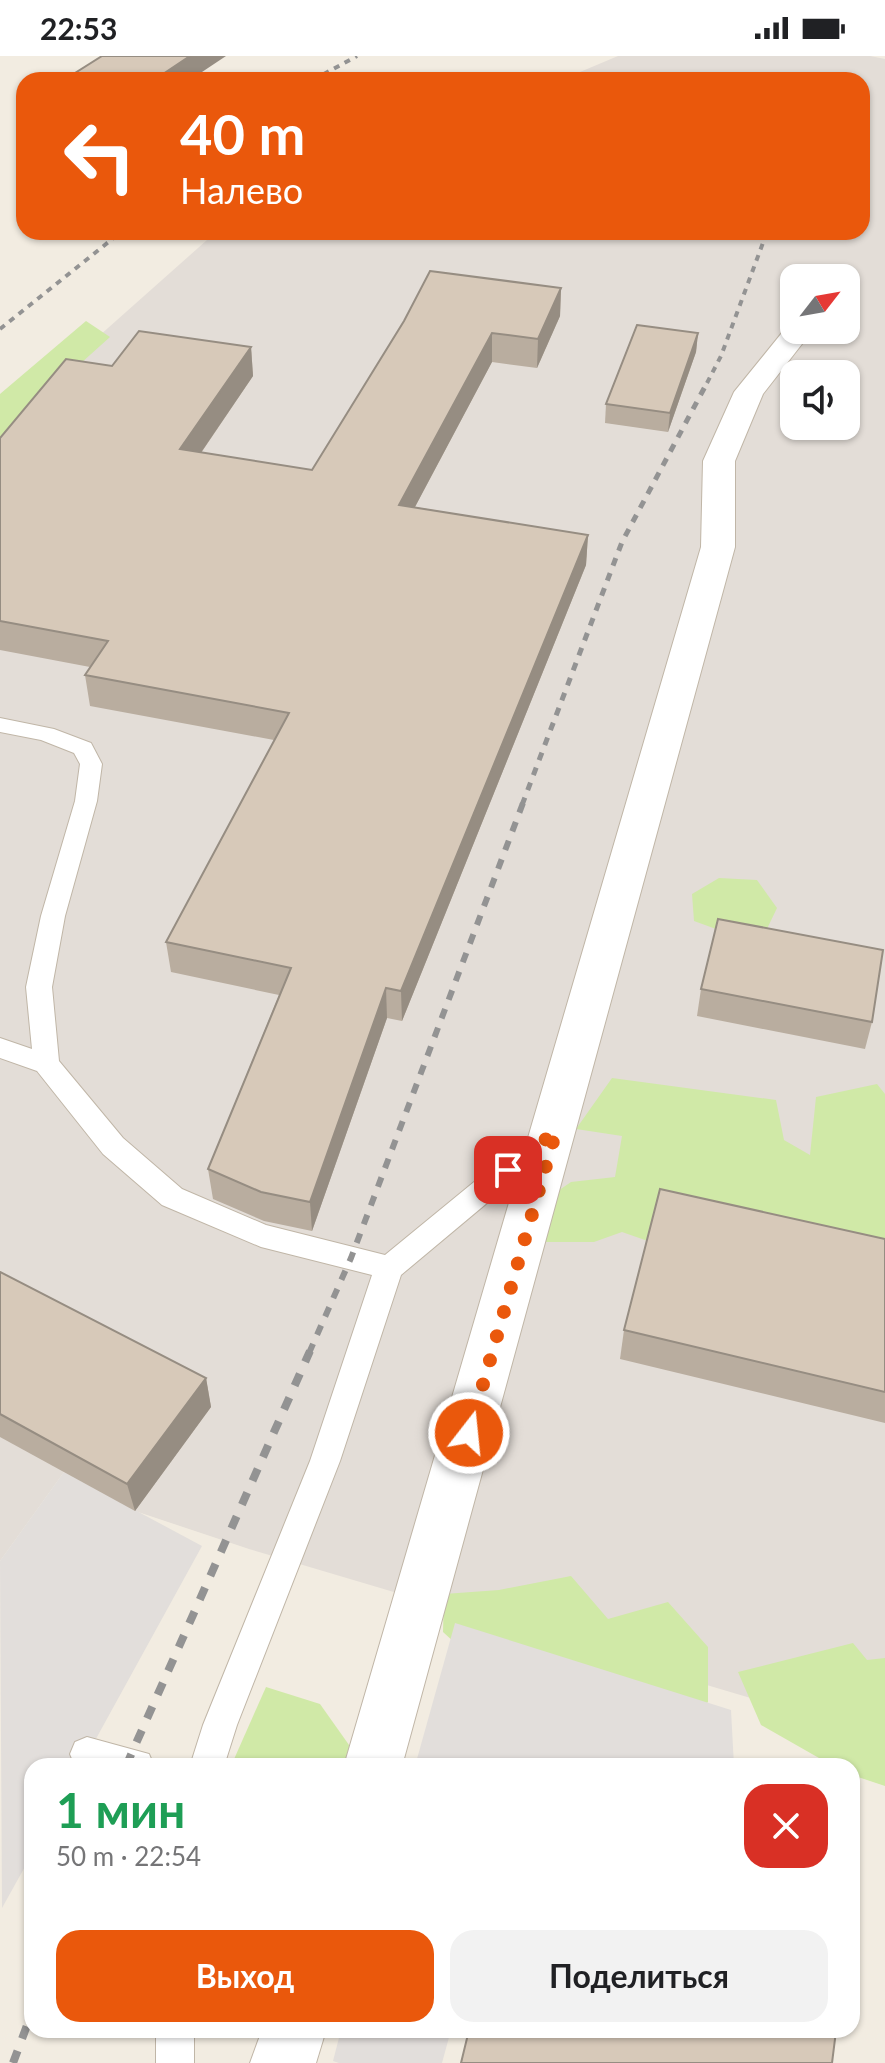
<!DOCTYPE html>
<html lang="ru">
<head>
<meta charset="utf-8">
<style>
  :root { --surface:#fff; --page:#f2f2f2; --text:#202124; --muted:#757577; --accent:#ea580c }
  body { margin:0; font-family:Lato,sans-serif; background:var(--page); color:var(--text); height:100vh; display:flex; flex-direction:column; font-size:30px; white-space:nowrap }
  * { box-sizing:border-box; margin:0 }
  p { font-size:26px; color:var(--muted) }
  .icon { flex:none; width:44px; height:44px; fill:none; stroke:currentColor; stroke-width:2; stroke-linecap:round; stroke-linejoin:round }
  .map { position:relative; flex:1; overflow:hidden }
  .panel { position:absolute; left:24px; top:1702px; width:836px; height:280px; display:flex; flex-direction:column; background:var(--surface); border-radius:24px; box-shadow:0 2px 6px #0004 }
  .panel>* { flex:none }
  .banner { position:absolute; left:16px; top:16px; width:854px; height:168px; border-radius:24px; box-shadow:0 2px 6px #0004; background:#ea580c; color:#fff; overflow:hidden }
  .needle { width:52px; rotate:59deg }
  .buttons { position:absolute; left:780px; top:208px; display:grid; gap:16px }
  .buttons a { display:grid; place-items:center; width:80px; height:80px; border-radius:16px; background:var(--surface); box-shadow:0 2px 6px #0004; font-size:40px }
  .pin { position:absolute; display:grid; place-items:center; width:68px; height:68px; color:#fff; margin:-34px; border-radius:16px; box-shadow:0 4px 12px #0006 }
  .me { position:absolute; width:88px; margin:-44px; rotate:16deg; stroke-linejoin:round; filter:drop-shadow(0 0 6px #0008) }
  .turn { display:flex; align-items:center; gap:28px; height:168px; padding:0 32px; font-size:36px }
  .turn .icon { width:104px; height:104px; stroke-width:2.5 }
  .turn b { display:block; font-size:56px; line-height:68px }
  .round { display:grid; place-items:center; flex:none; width:84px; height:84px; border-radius:24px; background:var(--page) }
  .headline { display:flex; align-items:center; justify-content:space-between; height:136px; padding:0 32px }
  h1 { font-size:48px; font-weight:700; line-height:60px; color:#1e9e55 }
  .primary-button { display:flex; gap:16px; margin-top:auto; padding:16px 32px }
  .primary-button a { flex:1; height:92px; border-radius:24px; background:var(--accent); color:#fff; font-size:32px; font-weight:700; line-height:92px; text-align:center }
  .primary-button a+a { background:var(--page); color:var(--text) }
  .status { display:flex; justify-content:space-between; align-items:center; height:56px; padding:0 40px; background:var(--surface); direction:ltr }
  .status svg { height:22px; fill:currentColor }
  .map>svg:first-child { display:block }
  .industrial { fill:#e3ddd7; fill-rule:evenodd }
  .green { fill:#d0e9a7 }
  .parking { fill:#e2dedb }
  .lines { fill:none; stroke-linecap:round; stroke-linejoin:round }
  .service-casing { stroke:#c0b6a7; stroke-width:2 }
  .minor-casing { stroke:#c0b6a7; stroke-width:2 }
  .service { fill:#fff; fill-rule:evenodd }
  .minor { fill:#fff; fill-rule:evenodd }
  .rail-far3 { stroke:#939393; stroke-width:4; stroke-dasharray:6 6; stroke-linecap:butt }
  .rail-far2 { stroke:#939393; stroke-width:5; stroke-dasharray:8 8; stroke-linecap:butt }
  .rail-far1 { stroke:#939393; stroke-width:6; stroke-dasharray:10 10; stroke-linecap:butt }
  .rail { stroke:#939393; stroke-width:8; stroke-dasharray:13 13; stroke-linecap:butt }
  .wall { fill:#b9ad9f }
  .shaded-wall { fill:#968d82 }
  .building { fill:#d7c9b9; stroke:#968d82; stroke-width:2 }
  .route { stroke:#ea580c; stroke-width:14; stroke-dasharray:0 25.2 }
</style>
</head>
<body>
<div class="status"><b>22:53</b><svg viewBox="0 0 49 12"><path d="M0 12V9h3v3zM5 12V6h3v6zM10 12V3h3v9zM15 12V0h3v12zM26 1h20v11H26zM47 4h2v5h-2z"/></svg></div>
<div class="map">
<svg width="885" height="2007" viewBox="0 0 885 2007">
  <rect width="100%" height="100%" fill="#f2ece1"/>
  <path class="industrial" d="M618 0H870L885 3V1682L249 1493 135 1455 64 1416 0 1505V368L216 176H862V24H561ZM794 222H846V274H794ZM794 318H846V370H794Z"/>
  <g class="green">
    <polygon points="86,265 110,281 61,325 0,388 0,338"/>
    <polygon points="719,822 757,824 777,852 765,877 727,877 694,865 692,838"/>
    <polygon points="612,1022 776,1044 784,1084 810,1099 816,1041 877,1028 885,1038 885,1238 685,1198 622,1176 594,1186 543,1186 533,1152 571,1126 615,1121 622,1080 576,1073"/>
    <polygon points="571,1520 608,1563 668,1546 708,1591 708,1646 682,1673 503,1631 443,1576 444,1538 499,1534"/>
    <polygon points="853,1587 867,1604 885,1602 885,1730 852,1719 852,1710 833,1710 761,1669 738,1616"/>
    <polygon points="266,1631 320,1648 354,1696 350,1710 231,1710"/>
  </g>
  <g class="parking">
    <polygon points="64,1416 202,1490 81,1710 32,1710 32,1798 2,1852 0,1505"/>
    <polygon points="455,1567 731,1654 734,1710 415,1710"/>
    <polygon points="341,1974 451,1974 442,2007 339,2007 333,2005"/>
  </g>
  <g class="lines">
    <defs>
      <g id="service">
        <polygon points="0,662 54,673 91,687 102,708 97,745 65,860 52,931 59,1005 123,1082 182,1133 266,1169 385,1199 540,1072 550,1068 560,1072 563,1079 560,1086 401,1219 340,1405 237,1669 224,1710 190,1710 203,1669 310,1405 372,1219 261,1191 162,1149 103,1098 37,1015 0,1002 0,982 32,993 26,931 41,860 75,745 80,708 74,697 41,684 0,676"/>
        <polygon points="87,1681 149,1698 154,1710 75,1710 70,1698 75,1686"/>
        <rect x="156" y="1974" width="38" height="33"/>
      </g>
      <g id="minor">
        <polygon points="794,271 794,274 806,274 809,279 763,338 735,405 735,491 402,1710 344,1710 701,491 703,405 734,336 785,273"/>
        <polygon points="262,1974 326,1974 316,2007 250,2007"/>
      </g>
    </defs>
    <use href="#service" class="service-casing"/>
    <use href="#minor" class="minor-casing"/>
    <use href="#service" class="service"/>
    <use href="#minor" class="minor"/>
    <g class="rail-far3">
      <polyline points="313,24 357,0"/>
      <polyline points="0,273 121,176"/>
      <polyline points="707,327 721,300 767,176"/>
    </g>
    <polyline class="rail-far2" points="522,749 622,486 708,325"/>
    <polyline class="rail-far1" points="309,1297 351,1202 523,747"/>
    <g class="rail">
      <polyline points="126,1710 310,1295"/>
      <polyline points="13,2007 32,1956"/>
    </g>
  </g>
  <g class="wall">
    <polygon points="24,49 24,75 23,75 19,52"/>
    <polygon points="561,232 560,260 537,312 492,306 415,451 588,479 586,509 402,965 387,962 312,1175 264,1165 213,1143 208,1113 279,939 171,916 166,886 274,684 90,650 85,619 90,611 0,594 0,382 112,310 251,291 253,320 201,397 312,414 404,265"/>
    <polygon points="698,277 696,296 668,376 605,367 606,348"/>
    <polygon points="701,933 872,966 865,993 697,960"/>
    <polygon points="885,1183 885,1367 620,1303 624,1274"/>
    <polygon points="0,1216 206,1322 211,1351 135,1455 0,1381"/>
  </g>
  <g class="shaded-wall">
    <polygon points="190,0 226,0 190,24 154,24"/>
    <polygon points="561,232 560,260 537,312 538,283"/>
    <polygon points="492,277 492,306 400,479 399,449"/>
    <polygon points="698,277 696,296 668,376 670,357"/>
    <polygon points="251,291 253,320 183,423 180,393"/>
    <polygon points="588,479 586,509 402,965 401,935"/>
    <polygon points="386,932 387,962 312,1175 310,1146"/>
    <polygon points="206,1322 211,1351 135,1455 127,1428"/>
  </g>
  <g class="building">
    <polygon points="102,0 190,0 154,24 64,24"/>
    <polygon points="430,215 561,232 538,283 492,277 399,449 588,479 401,935 386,932 310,1146 261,1136 208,1113 291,912 166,886 289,657 85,619 108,585 0,565 0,382 66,303 112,310 139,275 251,291 180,393 312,414 404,265"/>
    <polygon points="637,269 698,277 670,357 606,348"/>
    <polygon points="718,863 883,894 872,966 701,933"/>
    <polygon points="660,1133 885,1183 885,1336 624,1274"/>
    <polygon points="0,1216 206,1322 127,1428 0,1358"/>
    <polygon points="469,1974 833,1974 836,1975 832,2007 461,2007"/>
  </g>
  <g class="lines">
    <polyline class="route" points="469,1377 556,1075 508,1114"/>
  </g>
</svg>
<div class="buttons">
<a><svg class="needle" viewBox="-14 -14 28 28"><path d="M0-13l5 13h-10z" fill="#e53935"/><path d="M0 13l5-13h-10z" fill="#757577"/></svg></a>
<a><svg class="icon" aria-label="sound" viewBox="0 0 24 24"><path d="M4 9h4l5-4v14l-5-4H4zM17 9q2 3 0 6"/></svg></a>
</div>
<div class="pin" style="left:508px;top:1114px;background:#d93025"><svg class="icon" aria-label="arrive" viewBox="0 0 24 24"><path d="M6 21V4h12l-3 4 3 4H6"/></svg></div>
<svg class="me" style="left:469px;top:1377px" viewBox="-20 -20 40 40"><circle r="17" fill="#ea580c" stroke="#fff" stroke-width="3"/><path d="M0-11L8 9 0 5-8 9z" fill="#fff"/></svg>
<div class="banner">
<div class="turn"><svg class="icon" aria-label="left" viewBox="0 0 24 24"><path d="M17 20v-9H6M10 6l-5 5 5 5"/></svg><div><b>40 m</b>Налево</div></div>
</div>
<section class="panel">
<div class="headline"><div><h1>1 мин</h1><p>50 m · 22:54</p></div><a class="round" style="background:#d93025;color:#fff"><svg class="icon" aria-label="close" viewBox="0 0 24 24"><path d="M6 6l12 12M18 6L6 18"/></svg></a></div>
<div class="primary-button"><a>Выход</a><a>Поделиться</a></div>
</section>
</div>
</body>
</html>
